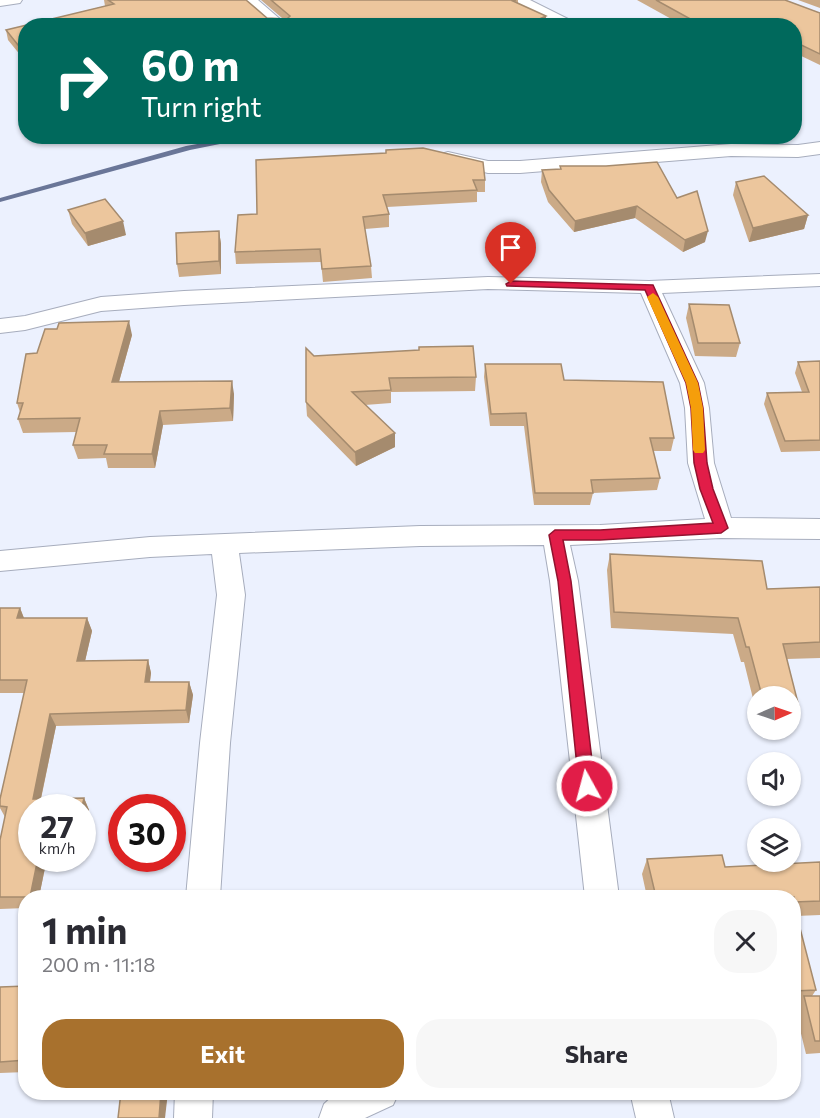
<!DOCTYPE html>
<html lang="en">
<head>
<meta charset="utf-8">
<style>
  :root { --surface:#fff; --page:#f7f7f7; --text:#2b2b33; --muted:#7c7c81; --accent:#a8712d }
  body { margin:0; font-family:Commissioner,sans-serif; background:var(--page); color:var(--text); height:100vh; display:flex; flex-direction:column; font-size:22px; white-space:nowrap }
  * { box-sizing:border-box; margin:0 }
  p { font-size:20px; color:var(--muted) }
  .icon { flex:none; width:33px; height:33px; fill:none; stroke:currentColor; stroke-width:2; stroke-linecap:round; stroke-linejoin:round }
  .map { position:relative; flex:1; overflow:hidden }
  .panel { position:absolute; left:18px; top:890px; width:783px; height:210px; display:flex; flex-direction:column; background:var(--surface); border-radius:24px; box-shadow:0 2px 4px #0004 }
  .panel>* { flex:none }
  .hud { position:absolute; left:18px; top:18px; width:784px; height:126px; border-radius:24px; box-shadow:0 2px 4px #0004; background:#00695c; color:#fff; overflow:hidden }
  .needle { width:39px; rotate:88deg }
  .tools { position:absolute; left:747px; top:686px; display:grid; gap:12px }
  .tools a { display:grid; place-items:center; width:54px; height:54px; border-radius:50%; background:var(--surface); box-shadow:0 2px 4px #0004; font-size:30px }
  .speed { position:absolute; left:18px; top:794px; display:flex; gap:12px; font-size:30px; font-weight:700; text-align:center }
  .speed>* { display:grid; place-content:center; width:78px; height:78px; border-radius:50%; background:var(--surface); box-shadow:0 2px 4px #0004; line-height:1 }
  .speed small { font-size:15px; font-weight:400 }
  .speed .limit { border:9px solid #d22; background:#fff; color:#111 }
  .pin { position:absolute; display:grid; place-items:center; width:51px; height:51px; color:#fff; margin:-62px -26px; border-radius:50% 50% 50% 0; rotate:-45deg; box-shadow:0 0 6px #0007 }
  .pin .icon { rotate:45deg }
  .me { position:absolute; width:66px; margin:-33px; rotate:353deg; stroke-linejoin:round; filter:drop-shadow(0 0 4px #0008) }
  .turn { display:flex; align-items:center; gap:21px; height:126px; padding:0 24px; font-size:27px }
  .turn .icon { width:78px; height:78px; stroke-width:2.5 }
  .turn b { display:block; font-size:42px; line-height:51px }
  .round { display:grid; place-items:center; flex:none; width:63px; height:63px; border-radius:24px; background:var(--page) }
  .head { display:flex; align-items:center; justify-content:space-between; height:102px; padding:0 24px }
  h1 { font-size:36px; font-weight:700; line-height:45px }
  .primary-button { display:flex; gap:12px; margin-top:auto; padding:12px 24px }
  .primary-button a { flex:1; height:69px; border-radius:24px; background:var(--accent); color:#fff; font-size:24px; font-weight:700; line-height:69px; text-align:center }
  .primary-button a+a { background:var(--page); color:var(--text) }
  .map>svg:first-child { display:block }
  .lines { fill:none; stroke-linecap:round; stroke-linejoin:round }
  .stream { fill:#6a7698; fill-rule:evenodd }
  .street-casing { stroke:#a7adbd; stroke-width:2 }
  .street { fill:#fff; fill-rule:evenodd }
  .wall { fill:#cbaa87 }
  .shaded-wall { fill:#a58b6e }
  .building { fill:#ecc69d; stroke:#a58b6e; stroke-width:1.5 }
  .route { fill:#e11d48; stroke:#92132f; stroke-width:1.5 }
  .slow { fill:#f59e0b }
</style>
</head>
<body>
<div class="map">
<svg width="820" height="1118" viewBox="0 0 820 1118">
  <rect width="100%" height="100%" fill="#ecf1fe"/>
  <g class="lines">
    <polygon class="stream" points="242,136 260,136 190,150 0,202 0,198 186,146"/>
    <defs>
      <g id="street">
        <polygon points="0,0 22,0 20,3 0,6"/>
        <polygon points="240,0 258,0 288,26 269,26"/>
        <polygon points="509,0 530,0 582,26 560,26 511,3"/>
        <polygon points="820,142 820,154 798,157 731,156 520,173 488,173 441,162 439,158 441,154 448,152 488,161 520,161 731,144 798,145"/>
        <polygon points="820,274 820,286 662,293 704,383 709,408 714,463 731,518 820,519 820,539 721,538 570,545 578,581 619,897 585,897 550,581 544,545 420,546 239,553 245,595 230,743 220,897 186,897 200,743 217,595 212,554 150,557 0,571 0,551 150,537 420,526 600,525 705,519 688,463 685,408 680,383 641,293 488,289 184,305 101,311 25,330 0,333 0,319 25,316 101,297 184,291 488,277 649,281"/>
        <polygon points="175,1092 213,1092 212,1118 174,1118"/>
        <polygon points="337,1092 399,1092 393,1105 365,1118 319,1118 324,1104"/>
        <polygon points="630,1092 668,1092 674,1118 636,1118"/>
      </g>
    </defs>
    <use href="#street" class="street-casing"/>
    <use href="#street" class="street"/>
  </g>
  <g class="wall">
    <polygon points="104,0 246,0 267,18 282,18 261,0 518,0 518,4 546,16 545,26 26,26 26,62 8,40 6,30 105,6"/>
    <polygon points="637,0 785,0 820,13 820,65 795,53 795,26 684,26"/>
    <polygon points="798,0 820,0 820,8"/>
    <polygon points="386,153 485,180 485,192 477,192 477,202 387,207 389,214 389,227 365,229 371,266 372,278 323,282 321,262 236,264 235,252 257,214"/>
    <polygon points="560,166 677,198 705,242 683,252 635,218 574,232 548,202 541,182 542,170 560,169"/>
    <polygon points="736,182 808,215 804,229 749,242 733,195"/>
    <polygon points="68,210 126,235 88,246 72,224"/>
    <polygon points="219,231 221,244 221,274 179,277 177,264"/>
    <polygon points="689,304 740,343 736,357 695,356 686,318"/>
    <polygon points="132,335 119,382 234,394 233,421 163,425 155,468 108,468 106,458 78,459 73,445 76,432 23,433 18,419 20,412 17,403 37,353"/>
    <polygon points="314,356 476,377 475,391 391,392 391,403 365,405 395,447 356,466 307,416 306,402"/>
    <polygon points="820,361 820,451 781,452 764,404 767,393 802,392 795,373 798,362"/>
    <polygon points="485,364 564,380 674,438 671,451 653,451 660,478 657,490 593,493 590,505 534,505 524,426 490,426 484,377"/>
    <polygon points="610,554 767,589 820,587 820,658 787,659 799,707 792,723 790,723 790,696 758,696 758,719 744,662 741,662 733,634 611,628 607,570"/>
    <polygon points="0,608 20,608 24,618 87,618 92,631 85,661 148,660 151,673 150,682 189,682 193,695 189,723 56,726 41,799 84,798 89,810 82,842 82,807 32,807 32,858 47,858 39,897 26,897 26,908 0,909 0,840 5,817 0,808 0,799 24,693 0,693"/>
    <polygon points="647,859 725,867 820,862 820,915 796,916 816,990 812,996 820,996 820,1053 806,1054 795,1009 799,1004 794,1004 794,897 647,897 642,874"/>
    <polygon points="26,986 26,1072 0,1073 0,987"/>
  </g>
  <g class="shaded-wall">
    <polygon points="546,16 545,26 535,21"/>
    <polygon points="637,206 635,218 574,232 575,221"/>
    <polygon points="808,215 804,229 749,242 753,228"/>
    <polygon points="123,221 126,235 88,246 85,233"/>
    <polygon points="219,231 221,244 221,274 219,261"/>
    <polygon points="708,231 705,242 683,252 685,240"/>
    <polygon points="129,321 132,335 115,396 112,382"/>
    <polygon points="232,381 234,394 233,421 230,408"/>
    <polygon points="160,411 163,425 155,468 152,454"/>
    <polygon points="395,433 395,447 356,466 355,452"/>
    <polygon points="20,608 25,621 17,618"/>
    <polygon points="87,618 92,631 82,674 77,661"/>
    <polygon points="148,660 151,673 148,695 145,682"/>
    <polygon points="189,682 193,695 189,723 186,710"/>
    <polygon points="50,714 56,726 39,807 33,799"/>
    <polygon points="84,798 89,810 83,842 82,807"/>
    <polygon points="38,858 47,858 39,897 30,897"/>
    <polygon points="161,1092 168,1092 165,1118 159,1118"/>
  </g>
  <g class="building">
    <polygon points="108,0 246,0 267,18 287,19 290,16 271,0 516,0 513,1 546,16 535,21 545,26 26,26 26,55 6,30 114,4"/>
    <polygon points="656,0 785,0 820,13 820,54 795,42 795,26 703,26"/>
    <polygon points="423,148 483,162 485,180 473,180 477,190 383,195 389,214 363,217 371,266 322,269 320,249 235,252 238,215 257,214 256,160 386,153 386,150"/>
    <polygon points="657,162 677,198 697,191 708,231 685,240 637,206 575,221 549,190 542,170 561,169 560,166 606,166"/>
    <polygon points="764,176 808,215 753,228 736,182"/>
    <polygon points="105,199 123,221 85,233 68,210"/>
    <polygon points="219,231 219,261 177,264 176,233"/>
    <polygon points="689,304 729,305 740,343 698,343"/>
    <polygon points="129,321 112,382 232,381 230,408 160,411 152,454 104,454 107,445 73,445 80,418 18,419 23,403 17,403 26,354 37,353 45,329 57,329 59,323"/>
    <polygon points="473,346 476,377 389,378 391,390 352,392 395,433 355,452 306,402 306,348 314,356 419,350 419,347"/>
    <polygon points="820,361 820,440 785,441 767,393 809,392 798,362"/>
    <polygon points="485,364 561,364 564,380 663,382 674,438 650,438 660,478 591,480 593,493 535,493 526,413 491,414"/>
    <polygon points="610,554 762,561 767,589 820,587 820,642 783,644 799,707 790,707 790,696 762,696 749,647 746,647 738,618 614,612"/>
    <polygon points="0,608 20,608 17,618 87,618 77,661 148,660 145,682 189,682 186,710 50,714 33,799 84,798 82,807 32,807 32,858 38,858 30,897 0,897 0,840 7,807 0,806 0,799 27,680 0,680"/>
    <polygon points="722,855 725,867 820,862 820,901 794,902 794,897 656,897 647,859"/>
    <polygon points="794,905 816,990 794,991"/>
    <polygon points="26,986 26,1060 0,1062 0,987"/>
    <polygon points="804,996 820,996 820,1041 815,1041"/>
    <polygon points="121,1092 161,1092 159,1118 118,1118"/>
  </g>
  <polygon class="route" points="511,281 653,285 698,383 703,408 707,463 713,489 728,528 721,533 600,540 563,540 571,581 595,786 593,791 587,793 581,791 579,786 558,581 549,535 555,530 600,530 713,523 700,489 694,463 691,408 686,383 645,290 507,286 506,284"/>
  <polygon class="slow" points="653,293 658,297 698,383 703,408 705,450 703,453 695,453 693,450 691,408 686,383 647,297"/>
</svg>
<div class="tools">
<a><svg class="needle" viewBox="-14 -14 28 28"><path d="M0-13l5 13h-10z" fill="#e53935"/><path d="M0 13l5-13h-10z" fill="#7c7c81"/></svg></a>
<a><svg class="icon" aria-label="sound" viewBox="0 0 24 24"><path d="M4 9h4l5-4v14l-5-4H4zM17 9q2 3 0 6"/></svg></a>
<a><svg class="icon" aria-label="layers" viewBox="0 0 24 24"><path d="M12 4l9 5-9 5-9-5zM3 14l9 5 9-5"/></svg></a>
</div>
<div class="speed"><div>27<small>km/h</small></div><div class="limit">30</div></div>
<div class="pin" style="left:511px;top:284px;background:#d93025"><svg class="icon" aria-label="arrive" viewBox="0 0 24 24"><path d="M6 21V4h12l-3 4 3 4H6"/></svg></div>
<svg class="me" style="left:587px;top:786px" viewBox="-20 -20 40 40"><circle r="17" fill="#e11d48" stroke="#fff" stroke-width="3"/><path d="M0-11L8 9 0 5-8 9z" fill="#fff"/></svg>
<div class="hud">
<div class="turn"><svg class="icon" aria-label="right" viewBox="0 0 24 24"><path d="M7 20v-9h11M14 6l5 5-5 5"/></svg><div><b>60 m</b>Turn right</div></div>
</div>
<section class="panel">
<div class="head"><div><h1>1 min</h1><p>200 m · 11:18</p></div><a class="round"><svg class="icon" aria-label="close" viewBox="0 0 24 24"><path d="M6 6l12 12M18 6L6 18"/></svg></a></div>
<div class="primary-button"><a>Exit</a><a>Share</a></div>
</section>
</div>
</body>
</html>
